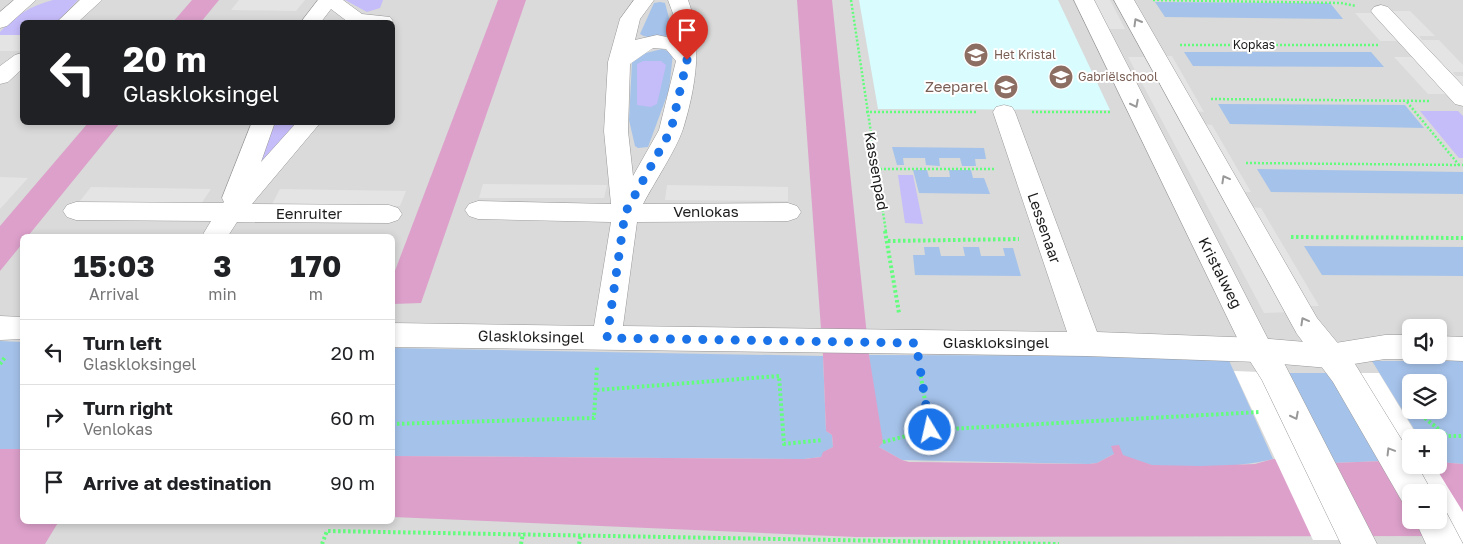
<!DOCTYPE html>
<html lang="en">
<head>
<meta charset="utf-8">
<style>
  :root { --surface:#fff; --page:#f2f2f2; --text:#202124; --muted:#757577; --line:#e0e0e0 }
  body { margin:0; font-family:"Golos Text",sans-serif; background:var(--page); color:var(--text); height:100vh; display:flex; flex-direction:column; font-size:19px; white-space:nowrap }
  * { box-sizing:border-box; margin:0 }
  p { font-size:16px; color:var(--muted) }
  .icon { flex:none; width:28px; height:28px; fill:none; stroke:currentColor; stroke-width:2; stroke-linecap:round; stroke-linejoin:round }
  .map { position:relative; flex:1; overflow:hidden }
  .side { position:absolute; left:20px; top:234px; width:375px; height:290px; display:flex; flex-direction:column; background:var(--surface); border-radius:8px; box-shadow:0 2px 8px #0003 }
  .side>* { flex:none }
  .banner { position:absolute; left:20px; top:20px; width:375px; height:105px; border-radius:8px; box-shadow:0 2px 8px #0003; background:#202124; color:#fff; overflow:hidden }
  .buttons { position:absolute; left:1402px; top:319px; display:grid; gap:10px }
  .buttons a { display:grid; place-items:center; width:45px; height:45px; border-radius:8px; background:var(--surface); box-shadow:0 2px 8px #0003; font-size:25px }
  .pin { position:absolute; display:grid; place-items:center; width:42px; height:42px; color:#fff; margin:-51px -21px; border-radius:50% 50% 50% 0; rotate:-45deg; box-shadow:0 0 5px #0007 }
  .pin .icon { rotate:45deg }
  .me { position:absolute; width:55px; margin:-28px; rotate:351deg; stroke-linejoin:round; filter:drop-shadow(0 0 4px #0008) }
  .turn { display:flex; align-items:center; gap:18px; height:105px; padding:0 20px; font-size:22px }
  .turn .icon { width:65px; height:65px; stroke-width:2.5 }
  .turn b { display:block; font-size:35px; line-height:42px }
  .eta { display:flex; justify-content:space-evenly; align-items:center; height:85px; text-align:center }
  .eta b { font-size:30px; font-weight:700; line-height:35px }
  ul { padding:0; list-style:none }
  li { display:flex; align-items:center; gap:15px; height:65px; padding:0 20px; border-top:1px solid var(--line) }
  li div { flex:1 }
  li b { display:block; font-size:19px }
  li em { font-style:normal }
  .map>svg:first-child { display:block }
  .residential { fill:#d9dad9; fill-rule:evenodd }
  .education { fill:#d9fcff }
  .grass { fill:#a5c2ea; fill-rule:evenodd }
  .park { fill:#c5bcfa }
  .parking { fill:#e4e4e4 }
  .water { fill:#dda0cb; fill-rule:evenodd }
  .pier { fill:#fff }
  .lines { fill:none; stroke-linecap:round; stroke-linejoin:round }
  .minor-casing { stroke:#999; stroke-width:1 }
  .tertiary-casing { stroke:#999; stroke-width:1 }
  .path-far1 { stroke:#63fd7e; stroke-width:2.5; stroke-dasharray:2 2; stroke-linecap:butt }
  .path { stroke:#63fd7e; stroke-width:4; stroke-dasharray:2.5 2.5; stroke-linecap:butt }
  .minor { fill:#fff; fill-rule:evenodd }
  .tertiary { fill:#fff; fill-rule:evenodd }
  .oneway { stroke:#999 }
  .route { stroke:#1a73e8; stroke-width:9; stroke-dasharray:0 16.2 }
  .labels { text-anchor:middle; stroke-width:4; stroke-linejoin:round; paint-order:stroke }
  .far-street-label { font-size:12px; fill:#1c1c1c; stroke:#fff }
  .far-education-label { font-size:12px; fill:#785e54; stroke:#fff; text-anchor:start }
  .education-label { font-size:15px; fill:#785e54; stroke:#fff; text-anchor:end }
  .street-label { font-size:15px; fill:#1c1c1c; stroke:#fff }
</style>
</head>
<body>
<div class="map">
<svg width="1463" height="544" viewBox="0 0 1463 544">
  <rect width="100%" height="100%" fill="#e1eeeb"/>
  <path class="residential" d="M0 0H1463V544H0ZM22 22H392V122H22ZM22 236H392V521H22ZM1411 328H1439V355H1411ZM1411 382H1439V410H1411ZM1411 438H1439V465H1411ZM1411 492H1439V520H1411Z"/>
  <polygon class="education" points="859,0 1058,0 1110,110 878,109"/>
  <g class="grass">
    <path d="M660 2 665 3 673 33C664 38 649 40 640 34L654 3Z"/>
    <polygon points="1155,2 1330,3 1343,19 1165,17"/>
    <polygon points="662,49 673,53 669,90 648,147 638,148 635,146 629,120 632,62 642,54"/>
    <polygon points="1184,52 1371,52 1384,67 1193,66"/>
    <polygon points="1218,104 1405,105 1424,128 1230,124"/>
    <polygon points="892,147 984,148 986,159 975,159 976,166 962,166 960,158 939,158 940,166 926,165 925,158 903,158 904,165 897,165"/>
    <polygon points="1257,169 1463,172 1463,194 1271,192"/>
    <polygon points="913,170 927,170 929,177 950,177 949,170 971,170 973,178 984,178 990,194 919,193"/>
    <polygon points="1304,246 1463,247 1463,276 1322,275"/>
    <polygon points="924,247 939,247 941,256 965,256 963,247 979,247 981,256 1005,256 1003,248 1013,248 1021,276 915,275 913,255 925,255"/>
    <polygon points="0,341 22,342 22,449 0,449"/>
    <polygon points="393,348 823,356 826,431 832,435 833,447 824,452 821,457 804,459 393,456"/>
    <path d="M869 355 1227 356 1273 459C1243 467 1182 470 1151 465 1138 462 1127 456 1114 454L1097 463 1089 464 902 460 879 447Z"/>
    <path d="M1372 361H1463V464L1439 462V438L1419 437ZM1411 382H1439V410H1411Z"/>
    <polygon points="1285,373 1333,373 1383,461 1332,463"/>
  </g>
  <g class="park">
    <path d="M53 0H78L57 22H22V35H0V32C16 15 30 6 53 0Z"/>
    <polygon points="345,0 383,0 380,8 367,12"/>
    <polygon points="643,61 661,61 666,65 657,104 651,107 637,105 637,64"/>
    <polygon points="1420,111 1458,111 1463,116 1463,158 1459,158"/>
    <polygon points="275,123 298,123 265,163 259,164"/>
    <polygon points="898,175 913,175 923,224 905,223"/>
  </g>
  <g class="parking">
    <polygon points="239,0 305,0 296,11 231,10"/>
    <polygon points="1093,0 1110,0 1125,29 1108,29"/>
    <polygon points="1392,11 1410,11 1435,36 1419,36 1422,40 1439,40 1463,65 1463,72 1453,72 1456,76 1463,76 1463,86"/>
    <polygon points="1355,13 1371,13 1397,41 1380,41"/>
    <rect x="0" y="35" width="22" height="16"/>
    <polygon points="1163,56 1172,56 1204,112 1194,111"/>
    <polygon points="1128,57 1151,57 1293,312 1264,313"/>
    <polygon points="1394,57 1413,57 1447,94 1428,94"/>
    <polygon points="1202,124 1212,125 1251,192 1242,192"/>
    <polygon points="0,177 28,178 0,209"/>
    <polygon points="483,184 607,185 604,198 479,198"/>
    <polygon points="667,185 788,187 788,201 665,200"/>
    <polygon points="91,187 211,189 201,204 79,202"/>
    <polygon points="280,189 406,191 400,206 272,204"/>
    <polygon points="1250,207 1261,208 1319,306 1307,306"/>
  </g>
  <g class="water">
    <polygon points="192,0 219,0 201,22 173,22"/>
    <polygon points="498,0 526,0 421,303 393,304 393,276"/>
    <path d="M797 0H832L869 355 883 442 879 447 902 460 909 462 1089 464 1097 463 1114 454 1111 446 1119 445 1123 455 1152 465 1201 466 1255 464 1273 459 1332 463 1383 461 1411 465H1439V462L1463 464V536L856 537 393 517V456L804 459 821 457 823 452 833 447 832 435 826 431 823 356ZM1411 492H1439V520H1411Z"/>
    <polygon points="88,123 120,123 28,236 22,236 22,244 0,271 0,226"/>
    <polygon points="0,449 22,449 22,521 59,521 45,544 0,544"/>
  </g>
  <g class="pier">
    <polygon points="1234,371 1285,373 1357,540 1313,540"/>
    <polygon points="1333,373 1379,373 1418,437 1411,438 1411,465 1434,465 1463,512 1463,542 1430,542 1439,520 1439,492 1411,492 1411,509"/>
  </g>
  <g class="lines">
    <defs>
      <g id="minor">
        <polygon points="14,0 36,0 7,26 0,28 0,12"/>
        <polygon points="80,0 102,0 78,22 57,22"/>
        <polygon points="318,0 343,0 362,14 390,17 393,21 348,22 331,9 321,22 301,22"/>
        <path d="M634 0H654L640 19 635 40 657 35 676 39 675 19 668 0H688C703 41 696 87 683 129 676 150 654 183 643 204L788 203 797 206 801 212 797 218 788 221 637 222 623 326 1067 332 993 112 996 107 1004 105 1012 107 1015 112 1097 332 1258 338 1329 344 1385 335H1411V355H1422L1411 359H1385L1329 368 1258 362 1086 356 392 347V323L594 326 611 222 478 219 469 216 465 210 469 204 478 201 611 204 604 131 608 62 620 19ZM653 48 666 49 676 61 659 130 633 176 628 131 630 64Z"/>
        <polygon points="1381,5 1388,7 1463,86 1463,106 1455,104 1374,15 1371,11 1374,7"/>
        <polygon points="22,53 22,69 8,82 0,84 0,66 15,55"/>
        <polygon points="252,122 275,122 261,162 297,122 321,122 252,204 389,205 398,208 402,214 398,220 389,223 237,222 228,236 202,236 211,221 76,220 67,217 63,211 67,205 76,202 223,203 224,202 222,198"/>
        <polygon points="0,316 22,317 22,339 0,340"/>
        <polygon points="1439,336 1463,337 1463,361 1439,360 1428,357 1428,355 1439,355"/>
      </g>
      <g id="tertiary">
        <polygon points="1074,0 1094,0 1269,341 1284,363 1377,544 1341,544 1262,380 1243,350"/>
        <polygon points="1114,0 1134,0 1317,318 1355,364 1411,455 1411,465 1417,465 1432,492 1411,492 1411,506 1403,503 1333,382 1297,334"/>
        <polygon points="1439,506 1444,508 1463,544 1426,544 1415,520 1439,520"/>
      </g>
    </defs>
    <use href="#minor" class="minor-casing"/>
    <use href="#tertiary" class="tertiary-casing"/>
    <g class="path-far1">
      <polyline points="851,0 886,232"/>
      <polyline points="1153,0 1341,3 1356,6"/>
      <polyline points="1180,45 1379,45"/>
      <polyline points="1211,99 1430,101"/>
      <polyline points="1407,102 1459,165"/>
      <polyline points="866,112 978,112"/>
      <polyline points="1032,112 1110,112"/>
      <polyline points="1246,163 1463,165"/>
      <polyline points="876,169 995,169"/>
    </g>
    <g class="path">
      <polyline points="885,231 899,313"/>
      <polyline points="1291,237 1463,238"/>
      <polyline points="888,241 1019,239"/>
      <polyline points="0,364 6,356"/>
      <polyline points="920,371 930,430"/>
      <polyline points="597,390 779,376 784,444 823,440"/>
      <polyline points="1406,414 1421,415 1447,436 1463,436"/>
      <polyline points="392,424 594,418 597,366"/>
      <polyline points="883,442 930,430 1260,412"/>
      <polyline points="322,544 327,531 1059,544"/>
      <polyline points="521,544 523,533"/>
      <polyline points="579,544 581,534"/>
    </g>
    <use href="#minor" class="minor"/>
    <use href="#tertiary" class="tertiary"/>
  </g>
  <defs><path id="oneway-chevron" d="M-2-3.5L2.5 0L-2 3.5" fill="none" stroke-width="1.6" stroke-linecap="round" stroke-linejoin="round" transform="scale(1.25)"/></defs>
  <g class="oneway">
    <use href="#oneway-chevron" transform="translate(1137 22) rotate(-120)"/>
    <use href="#oneway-chevron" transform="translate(1135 104) rotate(63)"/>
    <use href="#oneway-chevron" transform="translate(1225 179) rotate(-119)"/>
    <use href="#oneway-chevron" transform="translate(1304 321) rotate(-119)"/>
    <use href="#oneway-chevron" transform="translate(1295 416) rotate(63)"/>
    <use href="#oneway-chevron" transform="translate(1390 451) rotate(-121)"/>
  </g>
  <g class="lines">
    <polyline class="route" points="687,60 671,130 625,213 607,338 916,343 930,430"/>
  </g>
  <defs>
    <symbol id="school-disc" viewBox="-11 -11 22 22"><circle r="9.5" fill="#8d6e63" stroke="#fff"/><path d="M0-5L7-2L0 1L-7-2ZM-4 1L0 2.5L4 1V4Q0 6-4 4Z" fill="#fff"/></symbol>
  </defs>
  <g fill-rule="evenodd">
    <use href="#school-disc" x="962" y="41" width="28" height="28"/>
    <use href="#school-disc" x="1047" y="63" width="28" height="28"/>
    <use href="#school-disc" x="992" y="73" width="28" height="28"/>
  </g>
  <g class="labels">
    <g class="far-street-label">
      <text x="1254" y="49">Kopkas</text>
    </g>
    <g class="far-education-label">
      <text x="994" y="59">Het Kristal</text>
      <text x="1078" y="81">Gabriëlschool</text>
    </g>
    <g class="education-label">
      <text x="988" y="92">Zeeparel</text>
    </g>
    <g class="street-label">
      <text transform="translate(876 171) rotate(80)" y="5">Kassenpad</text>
      <text x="706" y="217">Venlokas</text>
      <text x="309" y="219">Eenruiter</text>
      <text transform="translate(1044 228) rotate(71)" y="5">Lessenaar</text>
      <text transform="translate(1220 273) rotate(63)" y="5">Kristalweg</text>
      <text transform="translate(531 337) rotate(1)" y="5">Glaskloksingel</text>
      <text x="996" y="348">Glaskloksingel</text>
    </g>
  </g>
</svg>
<div class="buttons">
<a><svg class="icon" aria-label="sound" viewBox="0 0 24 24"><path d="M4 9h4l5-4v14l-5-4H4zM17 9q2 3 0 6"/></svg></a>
<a><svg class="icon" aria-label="layers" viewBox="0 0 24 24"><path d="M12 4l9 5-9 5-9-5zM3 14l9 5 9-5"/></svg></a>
<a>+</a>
<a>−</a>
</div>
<div class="pin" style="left:687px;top:60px;background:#d93025"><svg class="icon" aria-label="arrive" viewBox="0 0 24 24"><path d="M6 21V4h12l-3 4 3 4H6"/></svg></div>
<svg class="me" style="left:930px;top:430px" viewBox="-20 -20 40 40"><circle r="17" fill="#1a73e8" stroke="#fff" stroke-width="3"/><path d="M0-11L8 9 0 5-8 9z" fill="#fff"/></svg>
<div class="banner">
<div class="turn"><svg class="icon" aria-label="left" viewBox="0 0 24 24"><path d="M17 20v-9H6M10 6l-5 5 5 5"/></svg><div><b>20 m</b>Glaskloksingel</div></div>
</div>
<section class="side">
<div class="eta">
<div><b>15:03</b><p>Arrival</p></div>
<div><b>3</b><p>min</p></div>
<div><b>170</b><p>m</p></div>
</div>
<ul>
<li><svg class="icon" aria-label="left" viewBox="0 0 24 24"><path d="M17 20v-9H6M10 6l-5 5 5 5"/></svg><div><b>Turn left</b><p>Glaskloksingel</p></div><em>20 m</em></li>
<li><svg class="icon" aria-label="right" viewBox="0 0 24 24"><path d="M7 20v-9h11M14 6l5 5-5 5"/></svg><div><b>Turn right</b><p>Venlokas</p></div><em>60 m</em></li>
<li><svg class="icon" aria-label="arrive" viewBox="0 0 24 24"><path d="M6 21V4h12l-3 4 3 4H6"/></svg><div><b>Arrive at destination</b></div><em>90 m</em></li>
</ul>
</section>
</div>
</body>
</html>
